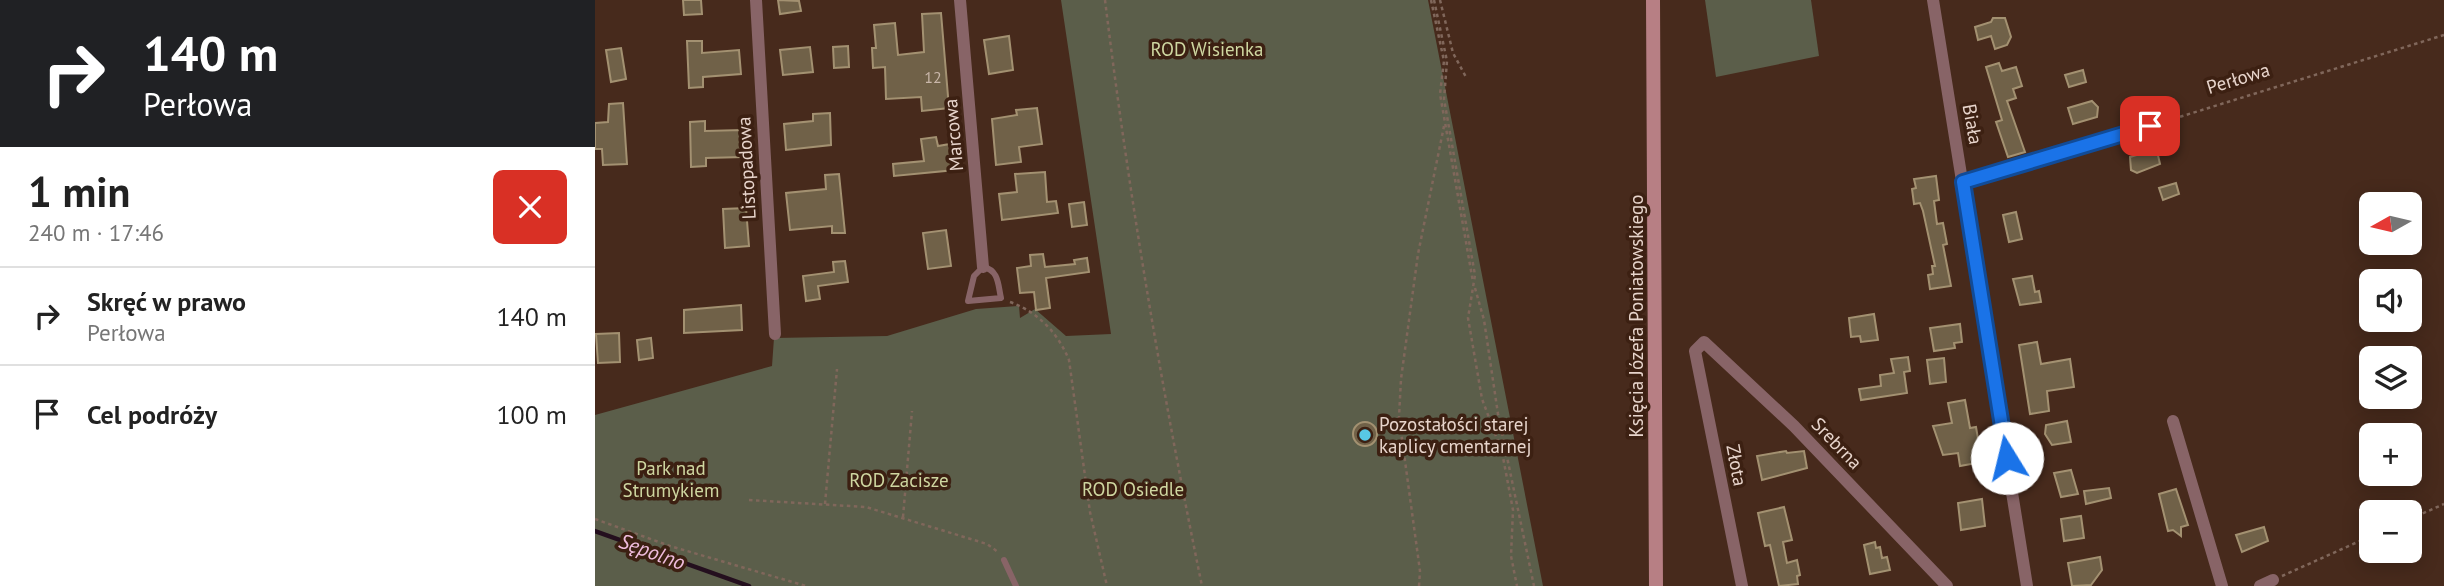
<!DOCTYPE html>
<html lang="pl">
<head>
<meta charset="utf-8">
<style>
  :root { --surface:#fff; --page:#f2f2f2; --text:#222; --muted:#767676; --line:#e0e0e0 }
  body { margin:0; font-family:"PT Sans",sans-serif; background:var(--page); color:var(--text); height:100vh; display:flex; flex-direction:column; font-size:26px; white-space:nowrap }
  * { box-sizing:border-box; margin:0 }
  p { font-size:23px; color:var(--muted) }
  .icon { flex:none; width:38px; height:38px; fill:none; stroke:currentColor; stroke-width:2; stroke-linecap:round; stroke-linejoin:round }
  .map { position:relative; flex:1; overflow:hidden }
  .drawer { display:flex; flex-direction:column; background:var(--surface); width:595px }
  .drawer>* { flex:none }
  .hud { background:#202124; color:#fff; overflow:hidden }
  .needle { width:46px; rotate:262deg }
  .controls { position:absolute; left:1764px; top:192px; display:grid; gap:14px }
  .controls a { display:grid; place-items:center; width:63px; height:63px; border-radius:10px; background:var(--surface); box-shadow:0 4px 18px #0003; font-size:35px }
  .pin { position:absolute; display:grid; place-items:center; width:60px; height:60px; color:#fff; margin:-30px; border-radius:14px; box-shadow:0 4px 10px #0006 }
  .me { position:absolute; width:77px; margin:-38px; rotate:351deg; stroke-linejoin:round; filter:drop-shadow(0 0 5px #0008) }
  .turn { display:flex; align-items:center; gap:24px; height:147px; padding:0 28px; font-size:32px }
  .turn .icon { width:91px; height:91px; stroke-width:2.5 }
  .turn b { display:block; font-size:49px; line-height:60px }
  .round { display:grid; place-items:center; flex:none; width:74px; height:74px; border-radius:10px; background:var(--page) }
  .head { display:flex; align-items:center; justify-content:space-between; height:119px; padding:0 28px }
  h1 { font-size:42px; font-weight:700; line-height:52px }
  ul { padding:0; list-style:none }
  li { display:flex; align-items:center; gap:21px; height:98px; padding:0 28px; border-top:2px solid var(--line) }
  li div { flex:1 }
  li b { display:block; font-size:26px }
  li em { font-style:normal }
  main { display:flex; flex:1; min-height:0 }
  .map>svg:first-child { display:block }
  .green { fill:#5b5e4a }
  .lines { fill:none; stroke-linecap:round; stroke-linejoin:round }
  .stream { stroke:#240f1e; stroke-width:4.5 }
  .building { fill:#706148; stroke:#a39171; stroke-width:2 }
  .path { stroke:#80675b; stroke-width:2.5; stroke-dasharray:3.5 3.5; stroke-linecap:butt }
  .service { stroke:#886467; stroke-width:6 }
  .minor { stroke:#886467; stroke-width:12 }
  .secondary { stroke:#b77f84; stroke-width:14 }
  .route-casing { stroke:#114b97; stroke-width:18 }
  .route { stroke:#1a73e8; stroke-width:12 }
  .poi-dot { fill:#58c8e4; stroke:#3c2012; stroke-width:2.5 }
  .labels { text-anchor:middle; stroke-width:7; stroke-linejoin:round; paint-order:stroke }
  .number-label { font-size:16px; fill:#c9b7aa }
  .park-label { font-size:19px; fill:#cfd7a1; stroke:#3c2012 }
  .street-label { font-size:19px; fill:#e7d4cb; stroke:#3c2012 }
  .poi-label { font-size:19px; fill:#e7d4cb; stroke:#3c2012; text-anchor:start }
  .water-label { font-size:21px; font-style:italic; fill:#efbcdd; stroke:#3c2012 }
</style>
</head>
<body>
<main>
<section class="drawer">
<div class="hud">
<div class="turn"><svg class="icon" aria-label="right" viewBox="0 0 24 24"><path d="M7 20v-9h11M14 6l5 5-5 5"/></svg><div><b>140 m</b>Perłowa</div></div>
</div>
<div class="head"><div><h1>1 min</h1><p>240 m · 17:46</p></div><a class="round" style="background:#d93025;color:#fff"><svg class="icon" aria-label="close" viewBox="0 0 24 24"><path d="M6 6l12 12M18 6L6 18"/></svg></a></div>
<ul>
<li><svg class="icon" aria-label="right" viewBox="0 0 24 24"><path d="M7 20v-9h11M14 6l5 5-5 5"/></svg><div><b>Skręć w prawo</b><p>Perłowa</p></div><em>140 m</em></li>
<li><svg class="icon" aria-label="arrive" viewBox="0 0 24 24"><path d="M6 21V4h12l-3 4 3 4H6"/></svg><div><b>Cel podróży</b></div><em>100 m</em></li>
</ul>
</section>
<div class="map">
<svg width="1849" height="586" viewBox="0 0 1849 586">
  <rect width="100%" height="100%" fill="#472a1c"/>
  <g class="green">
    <polygon points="466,0 833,0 948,586 0,586 0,415 177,366 179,338 292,336 381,309 424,306 425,318 440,309 471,336 516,334"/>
    <polygon points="1110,0 1216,0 1224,56 1121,77"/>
  </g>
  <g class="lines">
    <polyline class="stream" points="0,531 154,586"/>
  </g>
  <g class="building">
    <polygon points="88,0 106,0 107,14 89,15"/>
    <polygon points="183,0 204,1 206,11 185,14"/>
    <polygon points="346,13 354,108 327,111 326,97 291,99 290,67 278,68 277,48 281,48 279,25 300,23 303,55 329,52 327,14"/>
    <polygon points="1398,18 1410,18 1416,37 1412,45 1400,49 1396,36 1383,40 1380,27 1396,22"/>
    <polygon points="414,36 418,70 394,74 389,40"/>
    <polygon points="92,41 107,41 107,53 144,50 146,74 108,77 108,87 94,88"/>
    <polygon points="253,46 254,67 239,68 238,47"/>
    <polygon points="215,47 218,72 188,75 185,50"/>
    <polygon points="26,48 31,79 16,82 11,50"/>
    <polygon points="1404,63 1407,71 1421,67 1427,86 1418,89 1421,98 1412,101 1430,152 1413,157 1401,122 1407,120 1391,67"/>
    <polygon points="1488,70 1491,82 1474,87 1470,75"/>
    <polygon points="1497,101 1503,107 1502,117 1478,124 1473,108"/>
    <polygon points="28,103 32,164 8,165 7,149 0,149 0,123 13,122 14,104"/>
    <polygon points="442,108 447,144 424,147 426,162 401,165 397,119 422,115 421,110"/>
    <polygon points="235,113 236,145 191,150 189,124 218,121 218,114"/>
    <polygon points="110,121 110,131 147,130 148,157 111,158 111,166 96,167 95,122"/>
    <polygon points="341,137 343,146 355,144 360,170 299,176 298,164 329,161 326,139"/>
    <polygon points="1555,151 1562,151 1565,164 1542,173 1536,170 1535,157"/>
    <polygon points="450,172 452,202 461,201 463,213 407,220 404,194 422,192 420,174"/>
    <polygon points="244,174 250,233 237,233 237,226 195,230 191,193 231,189 230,175"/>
    <polygon points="1341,176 1344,200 1339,201 1342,224 1348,223 1352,244 1348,245 1356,286 1335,289 1333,275 1338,274 1337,266 1340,266 1328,211 1325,203 1319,204 1317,189 1321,188 1319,179"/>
    <polygon points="1581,183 1584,194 1568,200 1564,188"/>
    <polygon points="489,202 492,225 477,227 474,204"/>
    <polygon points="151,208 154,246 130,248 128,209"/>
    <polygon points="1421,212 1427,239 1414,242 1408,215"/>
    <polygon points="351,230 356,266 333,269 328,233"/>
    <polygon points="448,254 450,267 480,264 479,260 492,258 494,272 451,278 455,308 441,310 439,292 425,293 422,268 436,266 435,255"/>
    <polygon points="250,261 253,282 223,286 225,299 211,301 208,276 239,272 238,262"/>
    <polygon points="1437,276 1440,292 1444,291 1446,302 1425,305 1418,279"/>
    <polygon points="146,305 147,330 89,333 89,310"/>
    <polygon points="1279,314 1283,340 1266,342 1265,336 1256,337 1254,318"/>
    <polygon points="1365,324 1367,342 1359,343 1360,348 1339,351 1335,328"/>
    <polygon points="24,333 25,362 3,363 1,334"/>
    <polygon points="56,338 58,358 44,360 42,340"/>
    <polygon points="1442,342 1446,364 1475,359 1479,387 1452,391 1454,411 1435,414 1424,345"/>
    <polygon points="1313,357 1315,371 1309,372 1312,393 1266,400 1264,389 1286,386 1285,375 1299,373 1296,359"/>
    <polygon points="1349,358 1351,382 1335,384 1332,360"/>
    <polygon points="1370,400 1375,428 1381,427 1387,462 1365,466 1363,453 1348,455 1338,426 1357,423 1353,403"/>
    <polygon points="1472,421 1476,442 1457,445 1450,434 1451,425"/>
    <circle cx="770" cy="434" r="12"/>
    <polygon points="1191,451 1192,453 1209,451 1212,468 1167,480 1162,456"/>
    <polygon points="1476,470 1483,494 1466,497 1459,473"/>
    <polygon points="1514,488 1516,498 1491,504 1489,491"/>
    <polygon points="1581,489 1593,525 1586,527 1586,536 1578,530 1573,531 1564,494"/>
    <polygon points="1387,499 1390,526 1366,530 1363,503"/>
    <polygon points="1189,507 1197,540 1188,542 1192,563 1202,560 1205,575 1202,576 1203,584 1184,586 1175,545 1170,546 1163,513"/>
    <polygon points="1486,516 1489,538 1469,541 1466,519"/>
    <polygon points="1669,527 1673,541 1647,552 1641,535"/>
    <polygon points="1280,542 1281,548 1285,547 1287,558 1292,557 1295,570 1275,574 1269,545"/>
    <polygon points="1505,557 1507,570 1496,585 1477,586 1473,563"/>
  </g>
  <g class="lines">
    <g class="path">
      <path d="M510 0C534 196 567 392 607 586"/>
      <polyline points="836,0 849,61 845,94 878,282"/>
      <polyline points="839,0 852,61 849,99 880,275 873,318 887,399 907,452 918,510 916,556 922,586"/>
      <polyline points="845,0 858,53 871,77"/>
      <polyline points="1565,123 1849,35"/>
      <polyline points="880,288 889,320 903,414 939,586"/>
      <path d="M415 302C443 312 463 333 474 360L495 512 512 586"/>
      <polyline points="154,500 271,507 392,544 403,552"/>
      <polyline points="230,504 242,369"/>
      <polyline points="308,517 317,411"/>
      <polyline points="0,519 75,546 211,586"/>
      <polyline points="1815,519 1849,504"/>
      <polyline points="1687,576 1776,536"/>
      <polyline points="824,586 825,571 804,417 806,379 823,254 849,126"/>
    </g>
    <g class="service">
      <path d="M388 267C404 270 403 285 406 298L373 301 379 276Z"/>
      <polyline points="409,560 421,586"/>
    </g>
    <g class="minor">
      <polyline points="161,0 180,334"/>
      <polyline points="365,0 388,267"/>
      <polyline points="1338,0 1432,586"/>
      <polyline points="1369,182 1555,126"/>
      <polyline points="1578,421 1627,586"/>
      <polyline points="1147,586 1100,351 1109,342 1199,426 1352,586"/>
      <polyline points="1665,586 1678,580"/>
    </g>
    <polyline class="secondary" points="1058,0 1061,586"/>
  </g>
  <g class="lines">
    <defs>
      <polyline id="route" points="1412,458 1368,182 1555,126"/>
    </defs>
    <use href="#route" class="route-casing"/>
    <use href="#route" class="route"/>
  </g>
  <circle class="poi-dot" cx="770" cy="435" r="7"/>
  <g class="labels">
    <g class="number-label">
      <text x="338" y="83">12</text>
    </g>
    <g class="park-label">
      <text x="612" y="56">ROD Wisienka</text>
      <text x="76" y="475">Park nad<tspan x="76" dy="22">Strumykiem</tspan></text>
      <text x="304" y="487">ROD Zacisze</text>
      <text x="538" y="496">ROD Osiedle</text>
    </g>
    <g class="street-label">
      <text transform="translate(1643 78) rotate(-17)" y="7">Perłowa</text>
      <text transform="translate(1378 124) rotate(80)" y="7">Biała</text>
      <text transform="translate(358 135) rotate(-95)" y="7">Marcowa</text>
      <text transform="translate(151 168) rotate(-93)" y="7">Listopadowa</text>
      <text transform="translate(1041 316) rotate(-90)" y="7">Księcia Józefa Poniatowskiego</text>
      <text transform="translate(1242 443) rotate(46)" y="7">Srebrna</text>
      <text transform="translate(1142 465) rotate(79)" y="7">Złota</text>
    </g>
    <g class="poi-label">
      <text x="784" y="431">Pozostałości starej<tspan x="784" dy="22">kaplicy cmentarnej</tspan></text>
    </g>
    <g class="water-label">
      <text transform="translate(57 552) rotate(20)" y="7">Sępolno</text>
    </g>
  </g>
</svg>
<div class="controls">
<a><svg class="needle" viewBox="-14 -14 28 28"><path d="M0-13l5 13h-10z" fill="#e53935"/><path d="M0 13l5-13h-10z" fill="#767676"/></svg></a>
<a><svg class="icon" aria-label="sound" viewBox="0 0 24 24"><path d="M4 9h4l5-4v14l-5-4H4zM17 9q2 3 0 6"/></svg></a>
<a><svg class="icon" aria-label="layers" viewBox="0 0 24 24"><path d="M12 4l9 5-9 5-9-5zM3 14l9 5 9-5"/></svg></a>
<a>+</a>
<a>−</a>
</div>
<div class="pin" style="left:1555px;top:126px;background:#d93025"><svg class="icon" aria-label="arrive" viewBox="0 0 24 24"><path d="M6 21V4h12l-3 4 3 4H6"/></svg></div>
<svg class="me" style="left:1412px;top:458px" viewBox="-20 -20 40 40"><circle r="19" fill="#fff"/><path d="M0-13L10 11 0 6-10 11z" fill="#1a73e8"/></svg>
</div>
</main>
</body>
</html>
